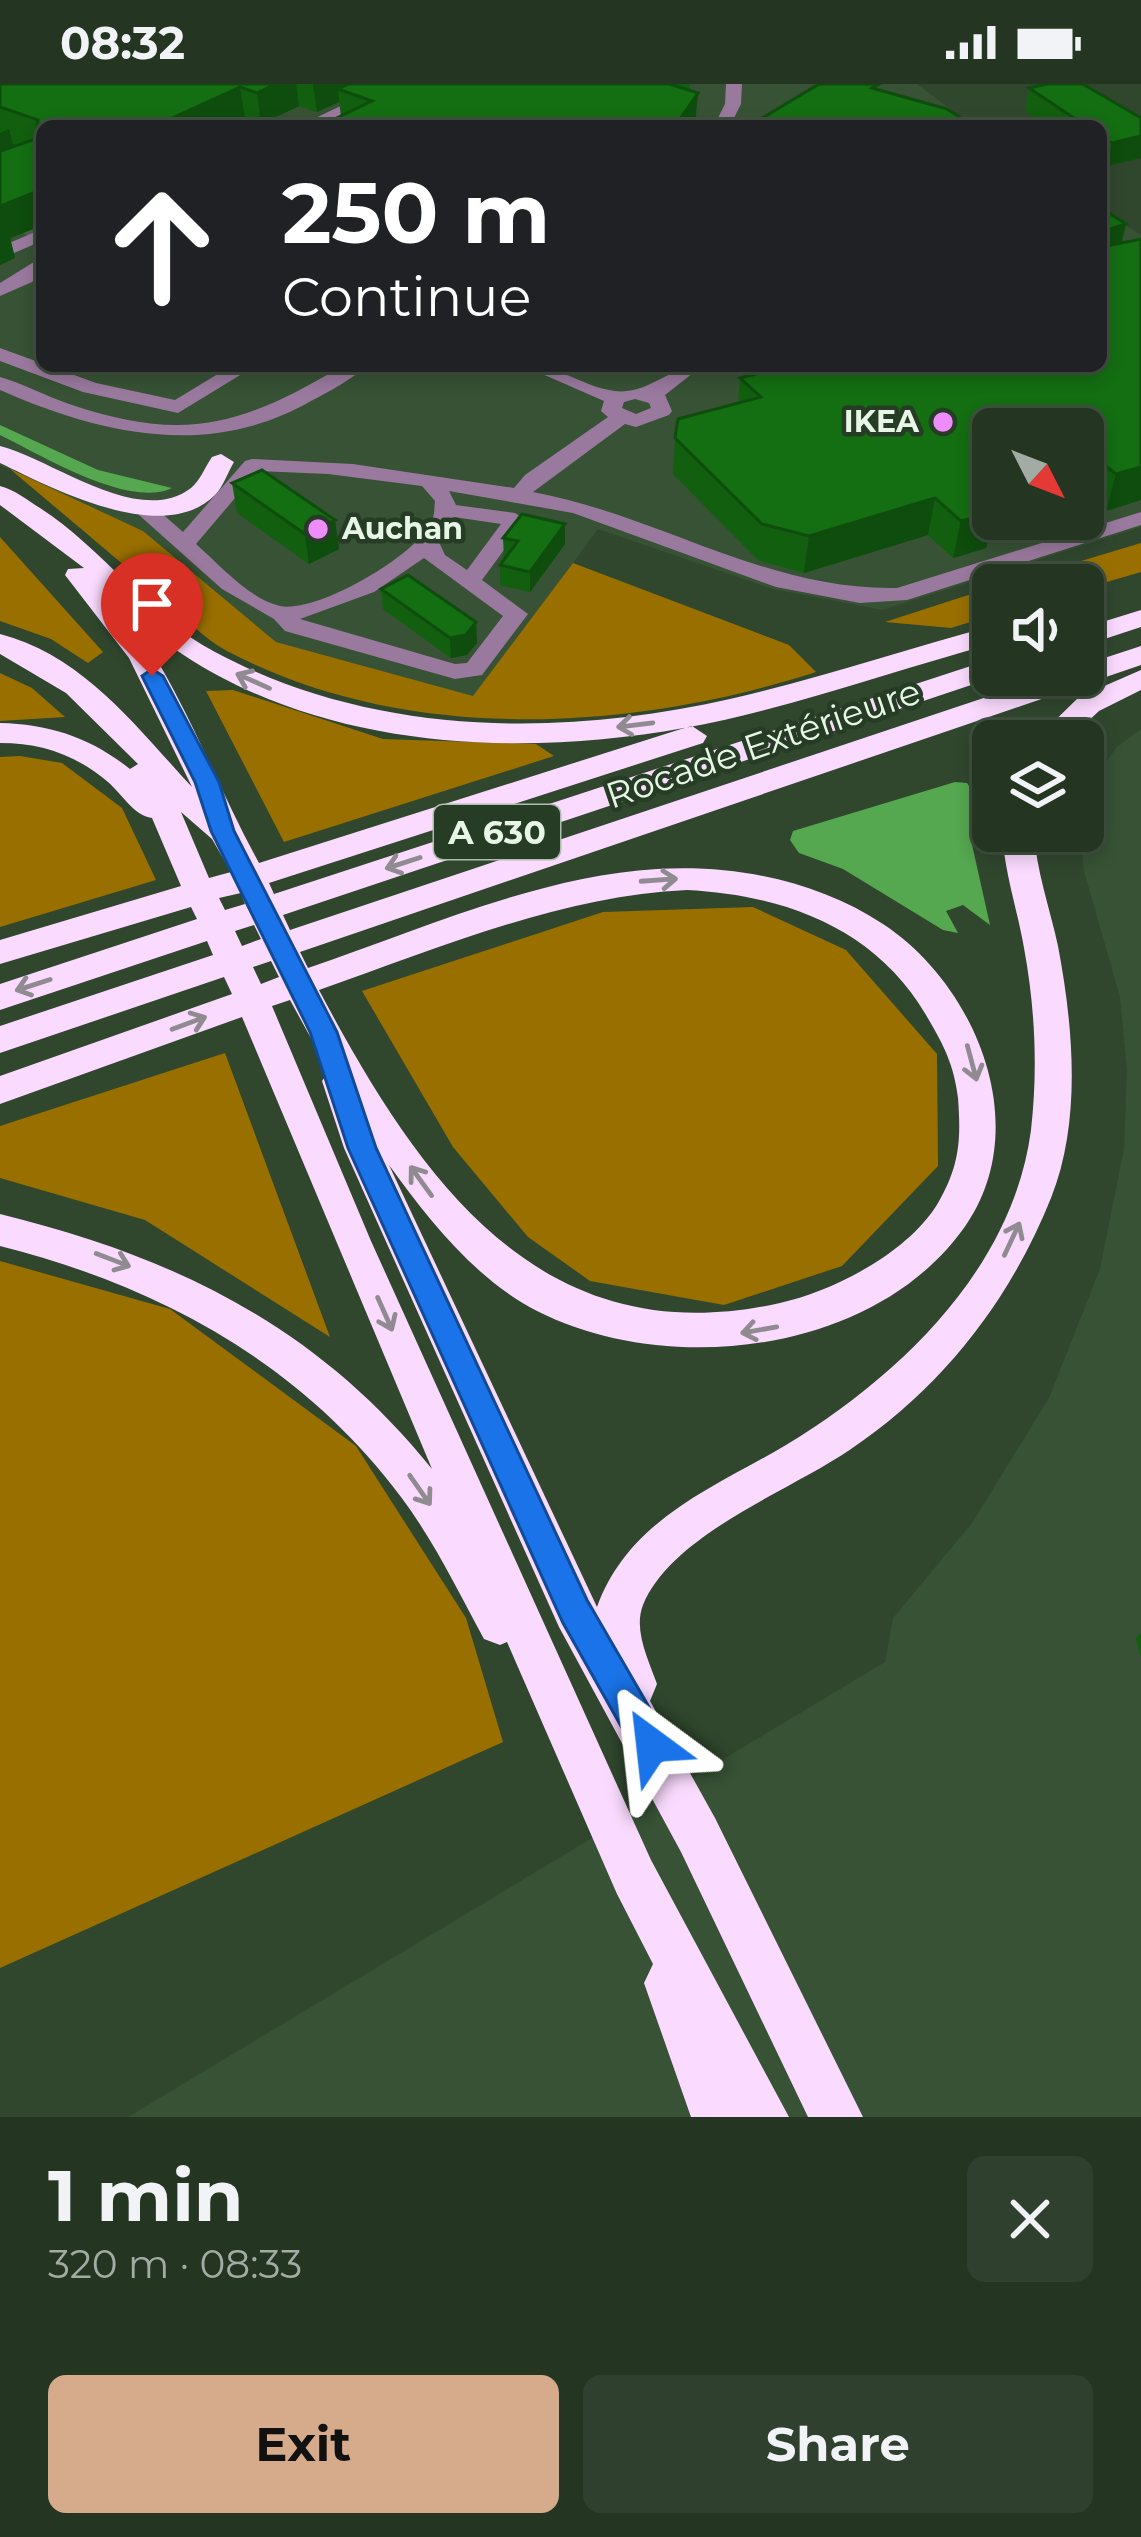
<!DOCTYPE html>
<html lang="en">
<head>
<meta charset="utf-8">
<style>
  :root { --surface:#243522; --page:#30402f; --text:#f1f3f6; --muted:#a3aba5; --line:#415040; --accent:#d6ab8b }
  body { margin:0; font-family:Montserrat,sans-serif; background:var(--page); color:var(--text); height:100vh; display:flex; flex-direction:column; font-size:45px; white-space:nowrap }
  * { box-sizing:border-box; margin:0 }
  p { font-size:39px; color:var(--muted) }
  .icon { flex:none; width:66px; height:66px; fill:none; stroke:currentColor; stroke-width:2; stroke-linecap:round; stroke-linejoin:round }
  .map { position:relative; height:2033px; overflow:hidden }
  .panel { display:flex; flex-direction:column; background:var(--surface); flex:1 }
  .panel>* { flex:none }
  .top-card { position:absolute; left:36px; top:36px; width:1071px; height:252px; border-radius:18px; box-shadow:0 6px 18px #0003,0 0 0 3px var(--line); background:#202124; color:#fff; overflow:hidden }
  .needle { width:78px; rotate:132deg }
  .controls { position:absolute; left:972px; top:324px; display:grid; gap:24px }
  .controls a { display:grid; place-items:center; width:132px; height:132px; border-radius:18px; background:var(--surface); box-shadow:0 6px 18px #0003,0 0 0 3px var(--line); font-size:60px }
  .pin { position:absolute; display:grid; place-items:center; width:102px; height:102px; color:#fff; margin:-123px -51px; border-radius:50% 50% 50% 0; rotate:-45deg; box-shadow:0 0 12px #0007 }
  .pin .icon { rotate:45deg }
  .me { position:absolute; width:132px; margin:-66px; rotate:330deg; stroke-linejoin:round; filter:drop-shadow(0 0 9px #0008) }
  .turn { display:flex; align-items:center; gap:42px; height:252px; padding:0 48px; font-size:54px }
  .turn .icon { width:156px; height:156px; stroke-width:2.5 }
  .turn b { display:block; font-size:84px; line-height:102px }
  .round { display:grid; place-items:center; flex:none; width:126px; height:126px; border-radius:18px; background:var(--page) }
  .head { display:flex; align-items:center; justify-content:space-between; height:204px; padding:0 48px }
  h1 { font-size:72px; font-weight:700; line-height:90px }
  .action { display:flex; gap:24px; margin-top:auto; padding:24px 48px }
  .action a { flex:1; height:138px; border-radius:18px; background:var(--accent); color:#111; font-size:48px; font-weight:700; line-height:138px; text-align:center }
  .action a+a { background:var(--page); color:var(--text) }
  .status { display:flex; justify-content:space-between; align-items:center; height:84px; padding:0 60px; background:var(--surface); direction:ltr }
  .status svg { height:33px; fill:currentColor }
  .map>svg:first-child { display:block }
  .built { fill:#375235; fill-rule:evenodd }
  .forest { fill:#996f00 }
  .water { fill:#55a750 }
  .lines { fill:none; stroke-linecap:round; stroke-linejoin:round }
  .minor-tunnel { stroke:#4c614a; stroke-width:18; stroke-dasharray:18 9; stroke-linecap:butt }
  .minor { fill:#9a799e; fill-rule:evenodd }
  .highway { fill:#fadafe; fill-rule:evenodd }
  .wall { fill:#115f0f }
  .shaded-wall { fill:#0e4d0d }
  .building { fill:#146e12; stroke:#0e4d0d; stroke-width:3 }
  .oneway { stroke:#908b91 }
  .route { fill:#1a73e8; stroke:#114b97; stroke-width:3 }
  .poi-dot { fill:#ed8cfa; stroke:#263c24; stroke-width:4.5 }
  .labels { text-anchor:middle; stroke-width:9; stroke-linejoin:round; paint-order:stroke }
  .far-poi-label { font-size:30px; font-weight:bold; fill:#e8f6e7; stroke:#263c24; text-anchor:end }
  .shield { fill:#263c24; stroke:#aebeac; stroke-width:3 }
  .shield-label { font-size:33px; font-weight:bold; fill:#e8f6e7 }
  .street-label { font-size:36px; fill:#e8f6e7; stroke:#263c24 }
</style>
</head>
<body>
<div class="status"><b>08:32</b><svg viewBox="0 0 49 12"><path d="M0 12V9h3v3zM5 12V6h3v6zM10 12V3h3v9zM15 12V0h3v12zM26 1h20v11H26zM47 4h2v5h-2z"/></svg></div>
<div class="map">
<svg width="1141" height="2033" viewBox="0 0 1141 2033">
  <rect width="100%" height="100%" fill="#30472e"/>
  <g class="built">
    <path d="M0 0H917L973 42H42V282H1101V126L1141 151V443L882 526 773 505 598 445 474 613 276 558 143 447 0 381ZM993 345H1083V435H993Z"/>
    <polygon points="1141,645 1141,2033 128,2033 885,1578 893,1534 972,1439 1049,1314 1100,1185 1124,1064 1127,987 1120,913 1084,787 1079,747 1083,747 1086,705 1117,663"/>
  </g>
  <g class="forest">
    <path d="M10 385 143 447 276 558 473 612 573 479 789 561 816 588C630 648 405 661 227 567 204 555 183 532 164 515 112 471 61 428 10 385Z"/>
    <polygon points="0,453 103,568 88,579 51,555 0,537"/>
    <polygon points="1141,459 1141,488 1083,505 1083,501 1001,501"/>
    <polygon points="993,503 993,531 951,544 885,538"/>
    <polygon points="0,589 32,604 65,633 0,637"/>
    <polygon points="233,606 383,655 536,660 554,672 284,758 206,607"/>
    <polygon points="20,672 62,679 122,724 156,796 0,843 0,673"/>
    <polygon points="753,823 846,866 937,970 938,1082 842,1182 724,1221 590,1197 528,1153 453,1063 362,907 603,828"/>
    <polygon points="225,969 330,1253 145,1136 0,1094 0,1042"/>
    <polygon points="0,1177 170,1225 356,1362 466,1534 503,1658 0,1884"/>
  </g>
  <g class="water">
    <path d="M0 341 98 386 172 404C129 425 41 371 0 351Z"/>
    <polygon points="955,698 967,699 975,711 969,747 990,841 963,821 946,827 958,849 943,846 843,785 799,769 790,756 793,747"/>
  </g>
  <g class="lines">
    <polyline class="minor-tunnel" points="0,129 42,148"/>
    <g class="minor">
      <polygon points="386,0 407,0 320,42 299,42"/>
      <polygon points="726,0 742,0 741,20 730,42 714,42 725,20"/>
      <polygon points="42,145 42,157 0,175 0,163"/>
      <polygon points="42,173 42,188 32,198 0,212 0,199"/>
      <polygon points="0,264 96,299 175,316 231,282 255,282 178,329 83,308 0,277"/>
      <path d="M342 282H366C351 296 330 307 311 317 210 375 102 351 0 306V293C24 300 46 312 69 320 184 359 242 342 342 282Z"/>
      <path d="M524 282C564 282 582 303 615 307 649 311 668 282 702 282L665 311 672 327 669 331 636 343 625 340 533 408C658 431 767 507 897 504L1141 428V441L907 516 860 519 776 503 573 429 449 407 456 421 515 429 526 436 482 496 528 530 482 591 455 595 285 547 274 535 222 505 130 423 133 418H149L183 448 245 377 252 375 353 380 514 404 525 391 608 333 601 327 604 317ZM635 315 649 319 651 324 636 330 622 324 624 318ZM258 387 328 390 422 402 435 417C434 423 435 430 432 436 420 470 316 530 280 522 249 515 219 480 196 460ZM454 433 501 440 467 486 445 471 439 458ZM424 474 503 532 467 579 455 580 300 535 374 508Z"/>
    </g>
    <g class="highway">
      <path d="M0 362C52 375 139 444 191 404 200 397 205 383 212 373L221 370 234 378C228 388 223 403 215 411 163 463 52 404 0 379Z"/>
      <path d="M0 402C15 406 27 416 40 424 104 465 148 533 215 568 372 652 558 654 730 615 818 595 905 565 993 542V560C890 587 789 625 684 644 491 679 262 661 117 517 180 597 211 692 259 779L681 645 692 642 707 652 703 659 269 799 274 810 983 578 993 575V591H1001L283 831 290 846 1052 591H1083V581L1141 562V581L300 868 308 884C419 846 539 792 657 785 735 780 818 797 883 840 976 901 1034 1042 966 1141 877 1270 669 1294 537 1227 475 1195 429 1136 389 1081L597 1523C629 1435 712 1405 786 1361 900 1292 1013 1184 1031 1046 1038 985 1035 923 1024 864 1017 824 1004 787 1002 747H1034C1036 787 1050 824 1058 862 1073 941 1082 1037 1051 1114 1010 1216 943 1303 851 1365 790 1407 672 1450 643 1521 633 1546 649 1577 657 1600L650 1617 715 1734 863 2033H808L681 1768 559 1543 344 1064 322 997 329 987 290 916 272 922 371 1157 651 1776 789 2033H691L644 1899 653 1880 617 1810 507 1558 500 1561 484 1555C458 1507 434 1457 401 1413 301 1279 159 1202 0 1162V1130C175 1173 317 1242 432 1385L242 933 0 1020V992L232 910 224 893 0 969V942L213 871 207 857 0 926V900L197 835 191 823 0 880V856L181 802 152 734C133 731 123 711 108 698 76 671 42 659 0 659V639C50 640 91 654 130 685L138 680 66 609 0 570V550C83 571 137 644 192 703L129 574 65 491 68 485 84 484 0 421ZM181 728 212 755 231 788 209 794ZM687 806C784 811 875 844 926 931 943 960 954 980 958 1014 961 1055 960 1081 938 1119 909 1168 834 1207 780 1219 540 1273 419 1095 319 906 439 864 560 812 687 806ZM241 809 245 820 225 826 219 814ZM254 841 261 855 242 862 235 847ZM271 877 279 893 261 900 253 883Z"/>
      <polygon points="1141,526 1141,543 1083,562 1083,544"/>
      <polygon points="1141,586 1141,606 1099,627 1067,657 1034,657 1079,613"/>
    </g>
  </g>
  <g class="wall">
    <polygon points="0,0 690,0 690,4 687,5 696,40 341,32 339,18 317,28 299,22 261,40 245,34 42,42 42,146 41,142 10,154 15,174 0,181"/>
    <polygon points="1029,4 1141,34 1141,74 1106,82 1101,79 1101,42 1047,42 1025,27"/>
    <polygon points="1121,159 1141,416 1106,427 1093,416 1083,419 1083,345 990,448 986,464 953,474 928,451 804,489 758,476 673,390 675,354 738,319 740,294 1101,282"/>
    <polygon points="232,399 335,436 339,465 309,480 237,429"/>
    <polygon points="565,440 565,460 530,508 500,501 500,481 504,474 503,454"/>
    <polygon points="381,505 476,538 477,559 467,571 451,574 383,525"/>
    <polygon points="1141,1549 1141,1573 1136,1555"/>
  </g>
  <g class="shaded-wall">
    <polygon points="276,0 296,0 299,22 261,40 257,9"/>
    <polygon points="313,0 377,0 338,5 339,18 317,28"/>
    <polygon points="240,3 245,34 229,42 157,42"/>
    <polygon points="698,9 695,42 675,42"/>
    <polygon points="9,45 17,77 0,85 0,49"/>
    <polygon points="1141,52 1141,74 1106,82 1112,59"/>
    <polygon points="35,108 42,124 42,146 41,142 10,154 15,174 0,181 0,122"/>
    <polygon points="1126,140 1118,174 1101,179 1106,146"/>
    <polygon points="1103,380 1093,416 1083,419 1083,386"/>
    <polygon points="1141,383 1141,416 1106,427 1116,390"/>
    <polygon points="993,413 993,435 1032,435 990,448 986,464 953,474 961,437 984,416"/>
    <polygon points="935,414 928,451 804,489 809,452"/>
    <polygon points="335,436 339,465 309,480 305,450"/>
    <polygon points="565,440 565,460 530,508 530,488"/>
    <polygon points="476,538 477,559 467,571 451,574 450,554"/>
  </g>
  <g class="building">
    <polygon points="0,0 276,0 257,9 240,3 157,41 160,42 42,42 42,124 37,126 35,108 0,122 0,67 36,55 38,36 0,23"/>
    <polygon points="349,0 670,0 698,9 675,42 320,42 372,17 338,5"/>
    <polygon points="819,0 879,0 872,4 947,25 973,42 749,42"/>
    <polygon points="1047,0 1083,0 1141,34 1141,52 1112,59 1101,52 1101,42 1086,42 1029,4"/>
    <polygon points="1101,124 1126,140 1106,146 1107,162 1141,155 1141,383 1116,390 1103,380 1083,386 1083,345 993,345 993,413 984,416 993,428 961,437 935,414 809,452 762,440 675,354 678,335 761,313 740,294 788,282 1101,282"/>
    <polygon points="262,386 335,436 305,450 232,399"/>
    <polygon points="522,430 565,440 530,488 500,481 518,457 503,454"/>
    <polygon points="408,491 476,538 466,551 450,554 381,505"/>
  </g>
  <defs><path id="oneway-shaft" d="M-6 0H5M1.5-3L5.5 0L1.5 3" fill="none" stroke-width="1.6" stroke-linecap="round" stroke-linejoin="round" transform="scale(3)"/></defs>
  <g class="oneway">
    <use href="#oneway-shaft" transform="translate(253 597) rotate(-156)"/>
    <use href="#oneway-shaft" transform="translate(635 641) rotate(173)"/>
    <use href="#oneway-shaft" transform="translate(403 779) rotate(162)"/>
    <use href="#oneway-shaft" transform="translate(659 796) rotate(-4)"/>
    <use href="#oneway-shaft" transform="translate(33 901) rotate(162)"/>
    <use href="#oneway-shaft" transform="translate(189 939) rotate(-20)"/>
    <use href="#oneway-shaft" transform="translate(972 979) rotate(75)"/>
    <use href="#oneway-shaft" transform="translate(421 1097) rotate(-126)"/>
    <use href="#oneway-shaft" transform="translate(1012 1155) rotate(-65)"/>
    <use href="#oneway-shaft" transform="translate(113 1176) rotate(21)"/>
    <use href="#oneway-shaft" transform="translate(385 1230) rotate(66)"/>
    <use href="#oneway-shaft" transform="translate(759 1246) rotate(170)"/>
    <use href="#oneway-shaft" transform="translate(420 1406) rotate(55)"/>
  </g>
  <polygon class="route" points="152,585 163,592 219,698 234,747 337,948 376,1064 587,1516 664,1649 669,1661 664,1674 652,1679 639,1674 563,1539 348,1064 310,948 211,747 195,698 142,592"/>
  <g class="poi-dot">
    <circle cx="943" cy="338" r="12"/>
    <circle cx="318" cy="445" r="12"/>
  </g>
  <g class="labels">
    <g class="far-poi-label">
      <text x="919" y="348">IKEA</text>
      <text x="342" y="455" text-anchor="start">Auchan</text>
    </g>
    <rect class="shield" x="434" y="721" width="126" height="54" rx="9"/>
    <g class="shield-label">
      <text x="497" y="760">A 630</text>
    </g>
    <g class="street-label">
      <text transform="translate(763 659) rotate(-19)" y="13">Rocade Extérieure</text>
    </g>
  </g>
</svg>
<div class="controls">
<a><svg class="needle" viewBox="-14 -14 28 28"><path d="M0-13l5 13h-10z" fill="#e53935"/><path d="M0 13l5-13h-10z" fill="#a3aba5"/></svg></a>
<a><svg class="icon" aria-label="sound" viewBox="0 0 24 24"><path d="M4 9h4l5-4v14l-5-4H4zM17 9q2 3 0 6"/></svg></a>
<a><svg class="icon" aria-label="layers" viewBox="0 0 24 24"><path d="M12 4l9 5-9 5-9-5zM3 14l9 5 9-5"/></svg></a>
</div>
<div class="pin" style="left:152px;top:592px;background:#d93025"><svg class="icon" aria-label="arrive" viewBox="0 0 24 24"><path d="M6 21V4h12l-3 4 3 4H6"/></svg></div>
<svg class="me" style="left:652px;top:1661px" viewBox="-20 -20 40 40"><path d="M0-17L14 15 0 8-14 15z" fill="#1a73e8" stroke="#fff" stroke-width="4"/></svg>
<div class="top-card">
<div class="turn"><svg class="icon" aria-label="ahead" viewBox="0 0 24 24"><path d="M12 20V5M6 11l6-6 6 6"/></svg><div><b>250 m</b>Continue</div></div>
</div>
</div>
<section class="panel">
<div class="head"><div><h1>1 min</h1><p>320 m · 08:33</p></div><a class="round"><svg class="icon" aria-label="close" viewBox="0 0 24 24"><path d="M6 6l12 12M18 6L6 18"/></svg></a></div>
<div class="action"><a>Exit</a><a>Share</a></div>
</section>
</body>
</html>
